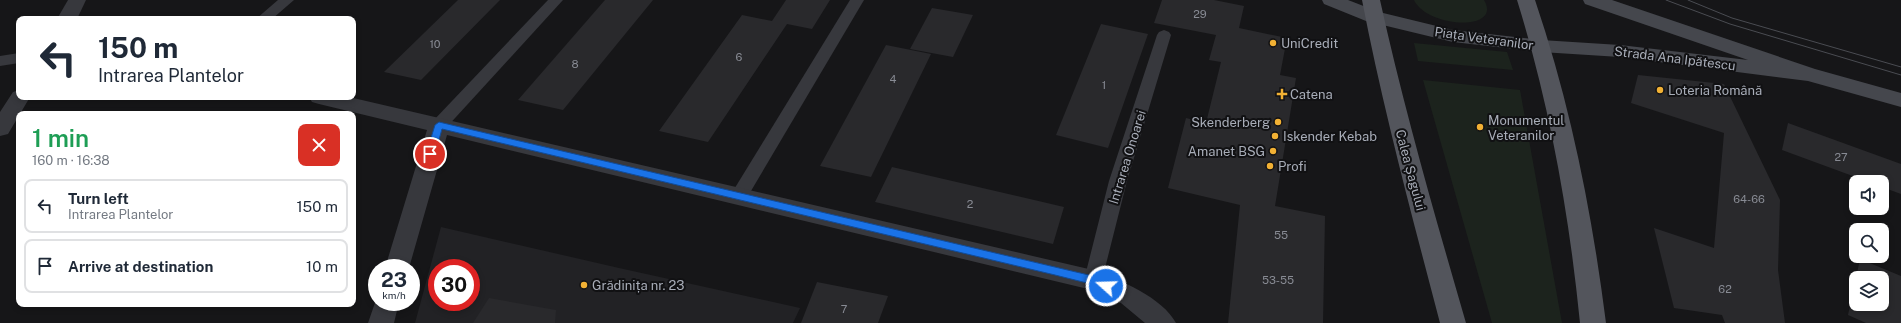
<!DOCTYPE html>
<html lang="en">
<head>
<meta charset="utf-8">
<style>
  :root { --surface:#fff; --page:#f2f2f3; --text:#1f2937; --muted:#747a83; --line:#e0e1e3 }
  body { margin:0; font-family:"Public Sans",sans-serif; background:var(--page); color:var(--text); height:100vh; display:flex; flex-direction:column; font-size:15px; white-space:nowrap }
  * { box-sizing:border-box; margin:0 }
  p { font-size:13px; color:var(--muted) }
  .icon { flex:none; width:22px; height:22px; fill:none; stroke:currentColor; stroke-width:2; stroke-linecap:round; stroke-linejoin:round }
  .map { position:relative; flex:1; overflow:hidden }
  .drawer { position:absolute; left:16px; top:111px; width:340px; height:196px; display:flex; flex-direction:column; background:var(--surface); border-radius:8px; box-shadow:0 2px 6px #0003 }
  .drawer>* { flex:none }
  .banner { position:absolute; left:16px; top:16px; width:340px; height:84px; border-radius:8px; box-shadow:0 2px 6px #0003; background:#fff; color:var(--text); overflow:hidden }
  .buttons { position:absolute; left:1849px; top:175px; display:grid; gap:8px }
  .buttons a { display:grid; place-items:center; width:40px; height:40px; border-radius:8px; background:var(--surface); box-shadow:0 2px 6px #0003; font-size:20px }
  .speed { position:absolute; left:368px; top:259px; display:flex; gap:8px; font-size:20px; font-weight:700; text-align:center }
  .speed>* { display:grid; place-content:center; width:52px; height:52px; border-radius:50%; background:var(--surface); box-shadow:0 2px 6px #0003; line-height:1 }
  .speed small { font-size:10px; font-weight:400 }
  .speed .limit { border:6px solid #d22; background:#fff; color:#111 }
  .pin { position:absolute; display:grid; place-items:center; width:34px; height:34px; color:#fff; margin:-17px; border:2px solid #fff; border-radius:50%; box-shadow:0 1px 4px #0007 }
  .me { position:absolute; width:44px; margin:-22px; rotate:290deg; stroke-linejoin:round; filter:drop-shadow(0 0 3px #0008) }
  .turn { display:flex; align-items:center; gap:14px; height:84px; padding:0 16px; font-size:18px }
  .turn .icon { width:52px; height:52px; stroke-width:2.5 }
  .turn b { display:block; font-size:28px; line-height:34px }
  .round { display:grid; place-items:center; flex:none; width:42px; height:42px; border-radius:8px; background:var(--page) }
  .overview { display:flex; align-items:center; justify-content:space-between; height:68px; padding:0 16px }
  h1 { font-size:24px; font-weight:600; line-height:30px; color:#1e9e55 }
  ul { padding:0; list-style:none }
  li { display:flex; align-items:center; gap:12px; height:54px; margin:0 8px 6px; padding:0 8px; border:2px solid var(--line); border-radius:8px }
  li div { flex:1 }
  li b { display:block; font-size:15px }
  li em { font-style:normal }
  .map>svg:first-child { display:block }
  .built { fill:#222225; fill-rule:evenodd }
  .green { fill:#1c231d }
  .building { fill:#29292c }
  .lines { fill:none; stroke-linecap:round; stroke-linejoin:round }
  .lane { fill:#37383d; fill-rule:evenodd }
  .street { fill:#37383d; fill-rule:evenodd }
  .secondary { fill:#45474d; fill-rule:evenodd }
  .primary { fill:#53555c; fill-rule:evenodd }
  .tram { stroke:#4a4c52; stroke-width:1 }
  .route { fill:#1a73e8; stroke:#114b97 }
  .poi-dot { fill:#f2b134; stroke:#111113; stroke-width:1.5 }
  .labels { text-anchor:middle; stroke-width:4; stroke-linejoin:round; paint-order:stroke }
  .number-label { font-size:11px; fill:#888b94 }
  .street-label { font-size:13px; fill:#a8adb8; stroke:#111113 }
  .poi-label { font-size:13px; fill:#a8adb8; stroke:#111113; text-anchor:start }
</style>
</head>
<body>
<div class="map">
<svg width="1901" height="323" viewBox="0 0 1901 323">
  <rect width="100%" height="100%" fill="#161618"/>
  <path class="built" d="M441 227 619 268 800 308 793 323H415ZM437 268H471V302H437Z"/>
  <g class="green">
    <path d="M1414 0H1484C1503 32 1427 28 1414 0Z"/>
    <polygon points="1414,43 1507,52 1513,70 1418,61"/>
    <polygon points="1423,80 1520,90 1562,323 1492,323"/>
  </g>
  <g class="building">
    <polygon points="458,0 500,0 421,80 384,72"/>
    <polygon points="605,0 653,0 563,110 518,100"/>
    <polygon points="786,0 830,0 812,29 787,24 708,142 659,131 742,15 772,21"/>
    <polygon points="1162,0 1214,0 1244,6 1239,28 1287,38 1280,75 1296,78 1275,206 1325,216 1323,323 1228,323 1240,205 1168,188 1186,118 1206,123 1221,62 1209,60 1216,35 1154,23"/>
    <polygon points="932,8 973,15 953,57 910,49"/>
    <polygon points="1101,24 1148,34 1108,148 1056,135"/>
    <polygon points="886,45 931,54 871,177 820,166"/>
    <polygon points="1638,75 1724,84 1780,200 1778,270 1785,323 1725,323 1722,315 1674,308 1654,228 1714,248 1724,133 1631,103"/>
    <polygon points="1788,123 1901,164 1901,194 1882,187 1882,182 1869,182 1782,150"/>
    <polygon points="892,167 1064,207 1053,244 875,202"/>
    <polygon points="1860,259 1901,276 1901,323 1866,323 1848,315 1856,279 1856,304 1882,304 1882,278 1856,278"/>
    <polygon points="817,282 888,296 878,323 801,323"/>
    <polygon points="489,298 556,310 555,323 473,323"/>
  </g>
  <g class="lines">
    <g class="lane">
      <polygon points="278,0 294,0 272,19 256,19"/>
      <polygon points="548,0 563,0 445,129 439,131 433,129 431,125 433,121"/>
      <polygon points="850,0 864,0 745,201 739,203 733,201 730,196 733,191"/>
      <polygon points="1164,30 1169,32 1171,35 1127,181 1102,280 1100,285 1093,288 1086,285 1084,280 1109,181 1157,35 1159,32"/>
      <polygon points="19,53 19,63 0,66 0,56"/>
    </g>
    <g class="street">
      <polygon points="68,0 86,0 77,19 57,19"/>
      <polygon points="19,90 19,97 30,97 8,134 0,136 0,112 13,92"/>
      <path d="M309 97H349L1093 270C1119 279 1163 298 1176 323H1145L1121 303 1088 289 447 135 409 268H385L427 130 319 104 312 102Z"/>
      <polygon points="377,297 377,302 399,302 394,323 368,323"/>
    </g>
    <polygon class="secondary" points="1322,0 1348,0 1379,12 1453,30 1541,40 1620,45 1748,60 1585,4 1583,0 1612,0 1815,69 1901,93 1901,107 1808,81 1620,57 1541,52 1453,42 1366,21 1324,4"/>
    <g class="primary">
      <path d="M1362 0H1380C1404 109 1435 216 1466 323H1440C1412 216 1383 109 1362 0Z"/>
      <path d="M1517 0H1535C1571 106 1592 213 1606 323H1580C1569 213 1550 106 1517 0Z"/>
    </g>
    <g class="tram">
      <polyline points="1666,0 1730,24 1901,75"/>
      <polyline points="1688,0 1732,18 1901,67"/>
    </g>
  </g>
  <polygon class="route" points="439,122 1093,276 1109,283 1111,286 1106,290 1091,284 1055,275 442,129 435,154 430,157 426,154 435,125"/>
  <g class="poi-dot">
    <circle cx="1273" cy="43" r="4"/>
    <circle cx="1660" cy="90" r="4"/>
    <path d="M1280 88h4v4h4v4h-4v4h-4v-4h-4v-4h4z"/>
    <circle cx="1278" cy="122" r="4"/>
    <circle cx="1480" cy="127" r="4"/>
    <circle cx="1275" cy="136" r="4"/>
    <circle cx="1273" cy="151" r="4"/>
    <circle cx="1270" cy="166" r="4"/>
    <circle cx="584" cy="285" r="4"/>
  </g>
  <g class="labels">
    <g class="number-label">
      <text x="1200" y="18">29</text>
      <text x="435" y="48">10</text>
      <text x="739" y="61">6</text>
      <text x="575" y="68">8</text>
      <text x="893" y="83">4</text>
      <text x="1104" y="89">1</text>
      <text x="1841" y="161">27</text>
      <text x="1749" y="203">64-66</text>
      <text x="970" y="208">2</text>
      <text x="1281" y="239">55</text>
      <text x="1278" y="284">53-55</text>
      <text x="1725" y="293">62</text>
      <text x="844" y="313">7</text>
    </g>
    <g class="street-label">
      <text transform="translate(1484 38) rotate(8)" y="5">Piața Veteranilor</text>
      <text transform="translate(1675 58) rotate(7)" y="5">Strada Ana Ipătescu</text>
      <text transform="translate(1127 157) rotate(-73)" y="5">Intrarea Onoarei</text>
      <text transform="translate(1411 170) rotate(75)" y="5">Calea Șagului</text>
    </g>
    <g class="poi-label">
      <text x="1281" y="48">UniCredit</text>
      <text x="1668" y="95">Loteria Română</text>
      <text x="1290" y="99">Catena</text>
      <text x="1488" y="125">Monumentul<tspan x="1488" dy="15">Veteranilor</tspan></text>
      <text x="1270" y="127" text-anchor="end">Skenderberg</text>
      <text x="1283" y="141">Iskender Kebab</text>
      <text x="1265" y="156" text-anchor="end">Amanet BSG</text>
      <text x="1278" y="171">Profi</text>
      <text x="592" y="290">Grădinița nr. 23</text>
    </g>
  </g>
</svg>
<div class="buttons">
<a><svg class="icon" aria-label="sound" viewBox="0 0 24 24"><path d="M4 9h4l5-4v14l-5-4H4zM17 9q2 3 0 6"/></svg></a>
<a><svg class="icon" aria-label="search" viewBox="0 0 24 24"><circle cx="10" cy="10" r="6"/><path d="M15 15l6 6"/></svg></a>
<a><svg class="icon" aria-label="layers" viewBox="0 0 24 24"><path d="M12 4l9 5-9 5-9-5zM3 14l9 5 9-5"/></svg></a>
</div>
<div class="speed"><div>23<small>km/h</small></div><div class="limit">30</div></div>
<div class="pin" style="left:430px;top:154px;background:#d93025"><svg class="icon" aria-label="arrive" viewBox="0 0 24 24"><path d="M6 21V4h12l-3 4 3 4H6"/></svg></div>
<svg class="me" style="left:1106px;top:286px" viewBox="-20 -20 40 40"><circle r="17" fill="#1a73e8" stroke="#fff" stroke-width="3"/><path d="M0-11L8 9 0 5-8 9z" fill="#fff"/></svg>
<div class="banner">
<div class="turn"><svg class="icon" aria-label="left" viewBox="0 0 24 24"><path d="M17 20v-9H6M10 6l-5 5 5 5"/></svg><div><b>150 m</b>Intrarea Plantelor</div></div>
</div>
<section class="drawer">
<div class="overview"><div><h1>1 min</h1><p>160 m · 16:38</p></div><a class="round" style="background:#d93025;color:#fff"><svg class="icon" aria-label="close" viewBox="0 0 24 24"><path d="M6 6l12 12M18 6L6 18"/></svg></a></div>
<ul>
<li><svg class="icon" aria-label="left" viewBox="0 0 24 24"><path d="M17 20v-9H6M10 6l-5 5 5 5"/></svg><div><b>Turn left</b><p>Intrarea Plantelor</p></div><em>150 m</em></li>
<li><svg class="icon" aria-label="arrive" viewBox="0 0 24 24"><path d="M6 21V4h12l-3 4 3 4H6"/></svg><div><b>Arrive at destination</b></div><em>10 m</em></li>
</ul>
</section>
</div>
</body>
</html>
